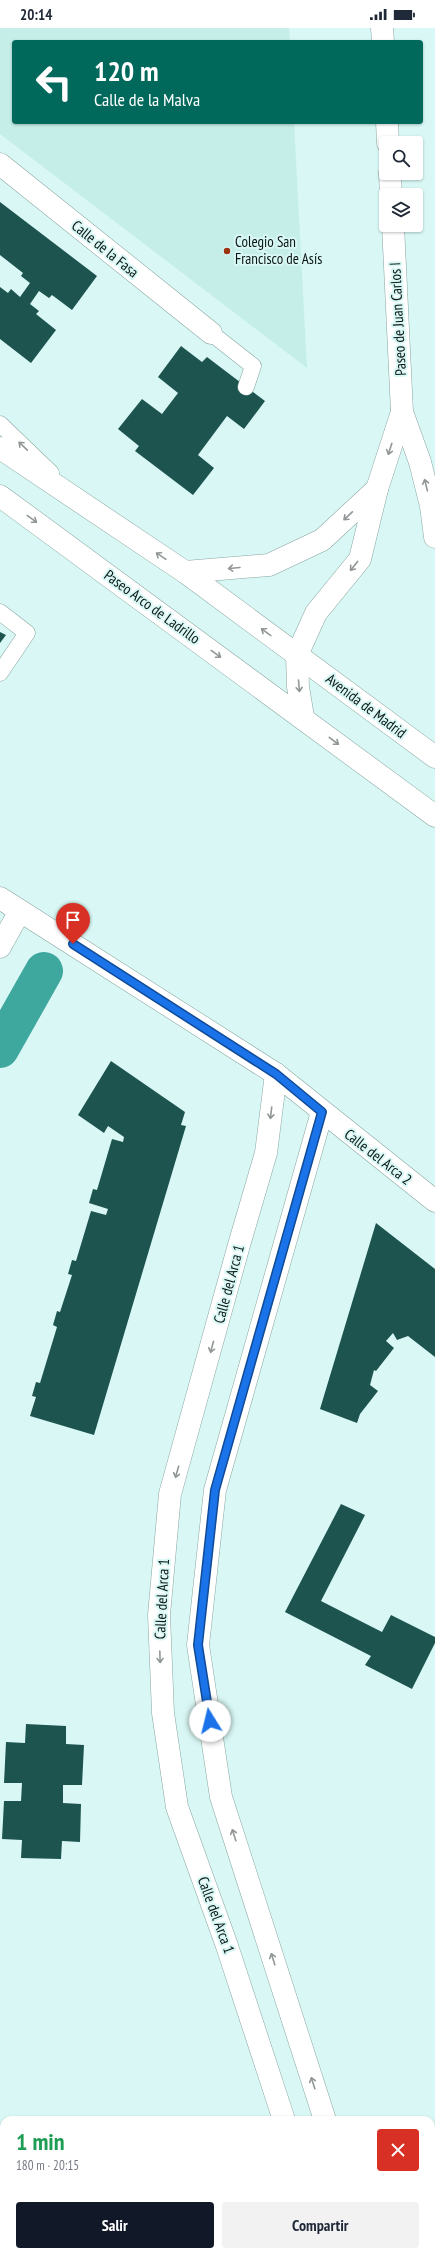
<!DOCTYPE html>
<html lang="es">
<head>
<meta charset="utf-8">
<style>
  :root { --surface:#fff; --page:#f2f2f3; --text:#1f2937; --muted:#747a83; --accent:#111827 }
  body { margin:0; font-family:"PT Sans Narrow",sans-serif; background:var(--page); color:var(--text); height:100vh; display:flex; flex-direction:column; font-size:15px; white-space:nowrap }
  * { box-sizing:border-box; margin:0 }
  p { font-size:13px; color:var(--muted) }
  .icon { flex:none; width:22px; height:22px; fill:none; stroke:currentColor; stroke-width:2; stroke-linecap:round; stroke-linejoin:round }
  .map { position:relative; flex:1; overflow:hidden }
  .details { position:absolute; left:0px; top:2088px; width:435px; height:140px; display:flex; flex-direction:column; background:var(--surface); border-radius:12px 12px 0 0; box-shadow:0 1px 3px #0004 }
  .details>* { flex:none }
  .top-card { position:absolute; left:12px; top:12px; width:411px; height:84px; border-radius:4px; box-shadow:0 1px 3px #0004; background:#00695c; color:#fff; overflow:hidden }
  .tools { position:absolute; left:379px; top:108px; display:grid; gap:8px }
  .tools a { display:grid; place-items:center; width:44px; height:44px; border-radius:4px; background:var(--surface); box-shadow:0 1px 3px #0004; font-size:20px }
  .pin { position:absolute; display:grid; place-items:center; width:34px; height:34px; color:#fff; margin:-41px -17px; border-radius:50% 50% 50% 0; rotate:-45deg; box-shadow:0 0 4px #0007 }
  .pin .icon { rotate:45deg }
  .me { position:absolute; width:44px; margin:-22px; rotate:351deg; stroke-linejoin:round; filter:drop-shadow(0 0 3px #0008) }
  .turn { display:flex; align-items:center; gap:14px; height:84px; padding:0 16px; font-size:18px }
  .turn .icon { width:52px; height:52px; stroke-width:2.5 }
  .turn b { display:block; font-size:28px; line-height:34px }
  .round { display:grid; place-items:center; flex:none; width:42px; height:42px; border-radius:4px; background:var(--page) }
  .headline { display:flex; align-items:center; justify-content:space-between; height:68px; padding:0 16px }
  h1 { font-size:24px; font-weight:700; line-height:30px; color:#1e9e55 }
  .button { display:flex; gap:8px; margin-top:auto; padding:8px 16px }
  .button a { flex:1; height:46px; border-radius:4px; background:var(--accent); color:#fff; font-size:16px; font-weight:700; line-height:46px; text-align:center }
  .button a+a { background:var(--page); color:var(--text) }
  .status { display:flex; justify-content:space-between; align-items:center; height:28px; padding:0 20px; background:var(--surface); direction:ltr }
  .status svg { height:11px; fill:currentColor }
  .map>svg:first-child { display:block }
  .built { fill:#c5eee9 }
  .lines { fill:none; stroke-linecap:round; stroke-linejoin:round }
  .canal { stroke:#3ea79e; stroke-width:38 }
  .building { fill:#1d5450 }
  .service-casing { stroke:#89a6a2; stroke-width:17 }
  .minor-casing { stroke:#89a6a2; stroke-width:23 }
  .primary-casing { stroke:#89a6a2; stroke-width:23 }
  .service { stroke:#fff; stroke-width:16 }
  .minor { stroke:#fff; stroke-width:22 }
  .primary { stroke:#fff; stroke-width:22 }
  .oneway { stroke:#919696 }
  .route-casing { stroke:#114b97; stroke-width:10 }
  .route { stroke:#1a73e8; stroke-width:7 }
  .poi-dot { fill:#9b3411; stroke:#d9f8f5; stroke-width:1.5 }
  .labels { text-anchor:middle; stroke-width:4; stroke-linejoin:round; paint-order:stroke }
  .poi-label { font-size:15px; fill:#0b1615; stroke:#d9f8f5; text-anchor:start }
  .street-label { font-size:15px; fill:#0b1615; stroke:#d9f8f5 }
</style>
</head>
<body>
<div class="status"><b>20:14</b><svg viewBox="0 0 49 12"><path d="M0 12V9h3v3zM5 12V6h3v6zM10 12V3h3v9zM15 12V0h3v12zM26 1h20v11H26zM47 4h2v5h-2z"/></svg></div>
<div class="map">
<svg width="435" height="2228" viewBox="0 0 435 2228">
  <rect width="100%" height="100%" fill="#d9f8f5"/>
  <polygon class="built" points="0,0 289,0 290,14 14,14 14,94 294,94 307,340 0,106"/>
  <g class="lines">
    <polyline class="canal" points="0,1021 44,943"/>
  </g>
  <g class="building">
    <polygon points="0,174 97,248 72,282 52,267 49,270 39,263 30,276 39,283 36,286 56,302 31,335 0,311 0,259 8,265 11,261 20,269 30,255 21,248 23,245 0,227"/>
    <polygon points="181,318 202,334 207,329 265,373 244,401 227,388 198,427 214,440 193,467 135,423 139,418 118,401 142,371 162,386 178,365 158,349"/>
    <polygon points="0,604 6,607 0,615"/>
    <polygon points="111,1033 185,1084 181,1097 186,1098 94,1407 30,1388 36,1369 32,1368 36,1354 40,1355 57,1299 53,1297 57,1283 60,1284 72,1247 68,1246 72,1232 76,1233 91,1183 106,1187 108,1181 89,1175 93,1161 97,1162 112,1111 123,1114 124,1109 108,1098 104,1105 78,1087"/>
    <polygon points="376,1195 435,1241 435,1329 408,1308 397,1312 393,1305 386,1313 394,1320 376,1343 374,1342 370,1357 378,1363 360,1386 357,1395 320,1381"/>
    <polygon points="341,1476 365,1487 321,1573 382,1604 391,1587 435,1609 435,1615 412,1661 365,1637 371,1628 285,1584"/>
    <polygon points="26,1696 66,1698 66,1716 84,1717 82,1757 63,1757 63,1775 81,1776 80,1814 62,1813 61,1831 21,1830 22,1812 2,1811 4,1773 21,1773 22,1755 4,1755 6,1714 25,1715"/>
    <polygon points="198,2088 198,2092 126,2092 126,2089"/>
  </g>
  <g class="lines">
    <defs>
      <g id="service">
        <polyline points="211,305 253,338 246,359"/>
        <polyline points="0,396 51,445"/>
        <polyline points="0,584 27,605 0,645"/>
      </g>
      <g id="minor">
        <polyline points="0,136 211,305"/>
        <polyline points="0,870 276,1046 435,1173"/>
        <polyline points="0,919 20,883"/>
        <polyline points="276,1046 266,1125 239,1217 170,1466 159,1587 163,1685 177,1779 227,1918 284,2092"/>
        <polyline points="322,1084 215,1462 198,1617 221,1769 325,2092"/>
        <polyline points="317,2224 318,2228"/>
        <polyline points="360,2224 361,2228"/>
      </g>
      <g id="primary">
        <polyline points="382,0 383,14"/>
        <polyline points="387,94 388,115"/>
        <polyline points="390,145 391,167"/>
        <polyline points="393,197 402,384 420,434 431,478 435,509"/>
        <polyline points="0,420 185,544 435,729"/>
        <polyline points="0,468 435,788"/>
        <polyline points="185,544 269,537 322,512 377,461"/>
        <polyline points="303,689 298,659 297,627 316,585 360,531 377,461 402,384"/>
      </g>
    </defs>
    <use href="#service" class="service-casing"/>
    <use href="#minor" class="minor-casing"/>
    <use href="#primary" class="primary-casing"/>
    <use href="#service" class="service"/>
    <use href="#minor" class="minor"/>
    <use href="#primary" class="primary"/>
  </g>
  <defs><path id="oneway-shaft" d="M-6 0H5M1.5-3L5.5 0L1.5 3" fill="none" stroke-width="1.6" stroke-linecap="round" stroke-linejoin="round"/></defs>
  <g class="oneway">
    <use href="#oneway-shaft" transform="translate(23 418) rotate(-136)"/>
    <use href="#oneway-shaft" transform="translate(390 421) rotate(108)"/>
    <use href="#oneway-shaft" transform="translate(426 457) rotate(-104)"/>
    <use href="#oneway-shaft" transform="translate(348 488) rotate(137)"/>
    <use href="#oneway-shaft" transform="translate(32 491) rotate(36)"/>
    <use href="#oneway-shaft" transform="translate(161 528) rotate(-146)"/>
    <use href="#oneway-shaft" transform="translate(354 538) rotate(129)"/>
    <use href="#oneway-shaft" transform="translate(234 540) rotate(175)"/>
    <use href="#oneway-shaft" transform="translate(266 604) rotate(-144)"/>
    <use href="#oneway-shaft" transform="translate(216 626) rotate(36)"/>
    <use href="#oneway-shaft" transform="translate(299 658) rotate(85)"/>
    <use href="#oneway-shaft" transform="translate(334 713) rotate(37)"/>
    <use href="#oneway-shaft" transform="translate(271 1085) rotate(97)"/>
    <use href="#oneway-shaft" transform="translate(212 1319) rotate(105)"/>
    <use href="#oneway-shaft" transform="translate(177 1444) rotate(106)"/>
    <use href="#oneway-shaft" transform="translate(160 1629) rotate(88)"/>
    <use href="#oneway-shaft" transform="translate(234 1807) rotate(-108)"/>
    <use href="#oneway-shaft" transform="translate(273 1931) rotate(-108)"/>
    <use href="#oneway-shaft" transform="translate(313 2055) rotate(-108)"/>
  </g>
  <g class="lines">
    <defs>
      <polyline id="route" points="73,916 276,1046 322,1084 215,1462 198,1617 210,1693"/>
    </defs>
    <use href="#route" class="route-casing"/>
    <use href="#route" class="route"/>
  </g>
  <circle class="poi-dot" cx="227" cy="223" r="4"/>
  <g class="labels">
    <g class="poi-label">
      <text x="235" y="219">Colegio San<tspan x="235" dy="17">Francisco de Asís</tspan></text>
    </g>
    <g class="street-label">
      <text transform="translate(105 221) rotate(39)" y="5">Calle de la Fasa</text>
      <text transform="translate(398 291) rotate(-93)" y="5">Paseo de Juan Carlos I</text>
      <text transform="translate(152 579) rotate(36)" y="5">Paseo Arco de Ladrillo</text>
      <text transform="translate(366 678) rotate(37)" y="5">Avenida de Madrid</text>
      <text transform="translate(378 1129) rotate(38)" y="5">Calle del Arca 2</text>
      <text transform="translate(229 1256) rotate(-75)" y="5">Calle del Arca 1</text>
      <text transform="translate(162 1571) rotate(-87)" y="5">Calle del Arca 1</text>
      <text transform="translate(216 1887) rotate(70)" y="5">Calle del Arca 1</text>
    </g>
  </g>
</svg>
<div class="tools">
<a><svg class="icon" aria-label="search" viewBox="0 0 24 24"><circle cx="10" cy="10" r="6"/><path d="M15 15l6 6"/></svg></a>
<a><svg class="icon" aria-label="layers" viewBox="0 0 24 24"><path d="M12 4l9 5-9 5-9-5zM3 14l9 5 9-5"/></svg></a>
</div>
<div class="pin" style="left:73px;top:916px;background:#d93025"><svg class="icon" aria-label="arrive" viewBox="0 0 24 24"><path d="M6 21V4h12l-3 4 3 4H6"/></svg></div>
<svg class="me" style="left:210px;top:1693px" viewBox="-20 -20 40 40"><circle r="19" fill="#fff"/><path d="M0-13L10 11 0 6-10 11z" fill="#1a73e8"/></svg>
<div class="top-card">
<div class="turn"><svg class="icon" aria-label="left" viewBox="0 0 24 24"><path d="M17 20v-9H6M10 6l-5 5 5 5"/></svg><div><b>120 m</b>Calle de la Malva</div></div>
</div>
<section class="details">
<div class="headline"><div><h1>1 min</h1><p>180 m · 20:15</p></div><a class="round" style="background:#d93025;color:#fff"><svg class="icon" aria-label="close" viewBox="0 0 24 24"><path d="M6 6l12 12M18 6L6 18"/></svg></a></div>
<div class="button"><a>Salir</a><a>Compartir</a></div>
</section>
</div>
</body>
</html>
